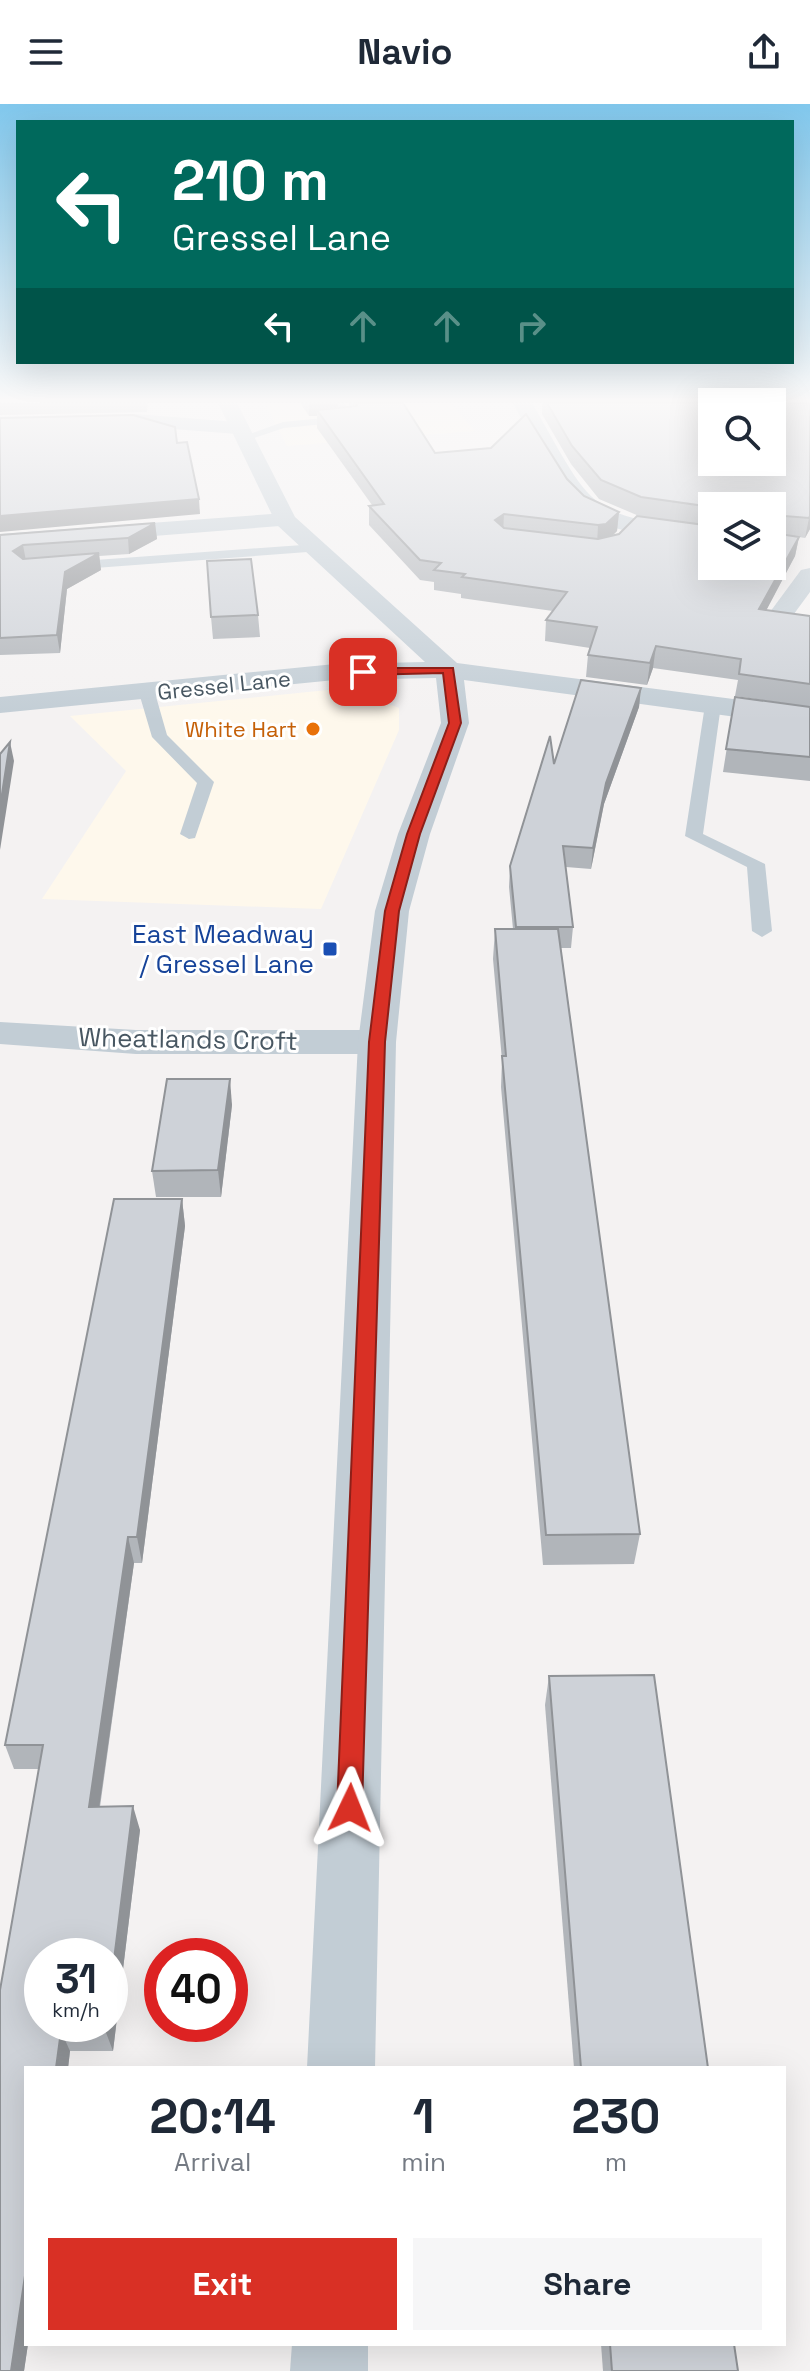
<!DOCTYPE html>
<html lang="en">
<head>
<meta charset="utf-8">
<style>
  :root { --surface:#fff; --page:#f6f6f7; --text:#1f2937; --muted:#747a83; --accent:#d93025 }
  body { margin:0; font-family:"Space Grotesk",sans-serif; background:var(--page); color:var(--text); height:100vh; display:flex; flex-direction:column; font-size:30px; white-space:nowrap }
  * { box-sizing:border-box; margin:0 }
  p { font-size:26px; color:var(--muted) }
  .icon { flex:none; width:44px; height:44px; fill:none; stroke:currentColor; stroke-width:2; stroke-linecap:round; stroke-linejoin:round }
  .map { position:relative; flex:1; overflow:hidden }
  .side { position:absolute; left:24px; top:1962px; width:762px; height:280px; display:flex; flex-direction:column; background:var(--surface); border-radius:0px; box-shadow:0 8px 32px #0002 }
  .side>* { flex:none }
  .hud { position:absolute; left:16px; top:16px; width:778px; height:244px; border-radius:0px; box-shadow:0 8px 32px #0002; background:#00695c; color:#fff; overflow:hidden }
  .controls { position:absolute; left:698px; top:284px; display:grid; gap:16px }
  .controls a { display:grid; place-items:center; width:88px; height:88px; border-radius:0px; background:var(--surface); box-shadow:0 8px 32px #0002; font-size:40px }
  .speed { position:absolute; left:24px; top:1834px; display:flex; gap:16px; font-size:40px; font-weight:700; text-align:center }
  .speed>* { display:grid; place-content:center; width:104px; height:104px; border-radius:50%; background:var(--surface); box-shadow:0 8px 32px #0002; line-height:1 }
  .speed small { font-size:20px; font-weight:400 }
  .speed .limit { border:12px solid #d22; background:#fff; color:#111 }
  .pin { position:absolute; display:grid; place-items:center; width:68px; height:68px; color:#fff; margin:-34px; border-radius:16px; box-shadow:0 4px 12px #0006 }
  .me { position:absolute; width:88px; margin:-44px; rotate:2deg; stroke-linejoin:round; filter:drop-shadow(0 0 6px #0008) }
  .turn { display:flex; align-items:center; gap:28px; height:168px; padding:0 24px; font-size:36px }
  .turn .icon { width:104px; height:104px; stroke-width:2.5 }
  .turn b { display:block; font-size:56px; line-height:68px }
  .lanes { display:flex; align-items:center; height:76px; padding:0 24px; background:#0003; justify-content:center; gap:40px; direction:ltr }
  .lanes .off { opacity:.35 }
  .eta { display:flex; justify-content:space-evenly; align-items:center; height:136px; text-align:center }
  .eta b { font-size:48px; font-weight:700; line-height:56px }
  .primary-button { display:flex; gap:16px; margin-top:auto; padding:16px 24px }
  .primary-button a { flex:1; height:92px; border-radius:0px; background:var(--accent); color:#fff; font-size:32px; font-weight:700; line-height:92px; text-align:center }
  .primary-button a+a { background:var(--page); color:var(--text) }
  header { display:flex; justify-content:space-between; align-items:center; height:104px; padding:0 24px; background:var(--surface); font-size:36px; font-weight:700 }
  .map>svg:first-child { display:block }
  .commercial { fill:#fef8ec }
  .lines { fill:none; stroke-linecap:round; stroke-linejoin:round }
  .service { fill:#c2cdd5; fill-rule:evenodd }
  .minor { fill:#c2cdd5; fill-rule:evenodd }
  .tertiary { fill:#c2cdd5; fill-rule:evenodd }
  .wall { fill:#b1b5ba; fill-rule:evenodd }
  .shaded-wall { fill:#909397 }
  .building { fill:#ced2d8; stroke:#909397; stroke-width:2 }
  .route { fill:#d93025; stroke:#8d1f18; stroke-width:2 }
  .food-dot { fill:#e8710a; stroke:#fff; stroke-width:3 }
  .transit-dot { fill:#1a4fb4; stroke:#fff; stroke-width:3 }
  .labels { text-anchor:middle; stroke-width:6; stroke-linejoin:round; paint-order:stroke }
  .far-street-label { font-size:22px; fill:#485762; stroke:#fff }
  .far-food-label { font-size:22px; fill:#c56008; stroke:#fff; text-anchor:end }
  .transit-label { font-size:26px; fill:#164399; stroke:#fff; text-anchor:end }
  .street-label { font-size:26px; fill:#485762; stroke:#fff }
</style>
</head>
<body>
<header><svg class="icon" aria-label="menu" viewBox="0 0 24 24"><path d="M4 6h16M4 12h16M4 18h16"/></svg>Navio<svg class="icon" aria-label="share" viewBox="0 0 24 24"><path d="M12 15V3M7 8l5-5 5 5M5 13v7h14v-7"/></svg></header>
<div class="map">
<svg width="810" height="2267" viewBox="0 0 810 2267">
  <rect width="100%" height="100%" fill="#f4f2f2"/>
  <g class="commercial">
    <polygon points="265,299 450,299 475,327 287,342"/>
    <polygon points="347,584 399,604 399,626 321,805 42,795 126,667 70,612"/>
  </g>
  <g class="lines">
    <g class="service">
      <polygon points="334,299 345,299 355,317 284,324 242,338 236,335 283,318 344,312"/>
      <polygon points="316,440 322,444 321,447 68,466 61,462 68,458"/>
      <polygon points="147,584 155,589 167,631 214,678 195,734 189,735 180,730 197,679 152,633 139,589"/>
      <polygon points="713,596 721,601 703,730 765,760 772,827 762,833 752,827 747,763 685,732 705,601"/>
    </g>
    <g class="minor">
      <path d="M513 299H532C594 406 584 412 712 426V440C572 424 578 419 513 299Z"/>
      <polygon points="135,310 237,318 247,324 237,330 135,322 0,326 0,314"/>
      <polygon points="285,409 296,416 293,421 0,444 0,430"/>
      <polygon points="810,464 810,488 791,514 773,514 769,509 773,504 801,466"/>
      <polygon points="0,918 136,926 377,926 390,930 396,938 390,946 377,950 136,950 0,940"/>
    </g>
    <g class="tertiary">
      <polygon points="218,299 237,299 295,413 457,559 810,605 810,623 464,576 469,619 430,730 409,807 396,938 375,1964 307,1964 358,938 375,807 398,730 441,619 436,574 335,576 0,609 0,593 335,560 425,558 277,421"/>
      <polygon points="292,2240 368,2240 368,2267 290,2267"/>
    </g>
  </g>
  <g class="wall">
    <polygon points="0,299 148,299 147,308 0,311"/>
    <path d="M300 299H338V304L350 302 348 299H403L435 349 567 375 584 392 619 408 617 427 612 432 619 430 639 412 599 395 571 360 542 310V299H810V425L805 434 799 433 795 452 766 506 810 512V603L735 592 738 576 653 564 647 581 586 573 588 551 590 544 545 537 546 516 553 507 461 494V490L434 486V478L420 476 369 421V402L372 401 317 324V312H309ZM712 402H772L712 462Z"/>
    <polygon points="155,419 157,435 129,450 99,452 101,466 67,485 60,549 0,551 0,431"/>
    <polygon points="258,511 260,533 213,535 211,513"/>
    <polygon points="641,584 639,603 604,700 591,765 566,763 573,823 571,844 561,844 640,1430 634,1460 543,1461 501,983 502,956 493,855 495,825 513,825 509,783 510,762"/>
    <polygon points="735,593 810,603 810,677 723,668"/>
    <polygon points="232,1001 221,1093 156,1093 152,1067"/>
    <polygon points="182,1095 185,1122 142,1459 134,1459 100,1703 140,1726 113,1947 70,1947 68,1964 26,1964 26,2240 28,2240 24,2267 0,2267 39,1665 14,1665 5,1641"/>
    <polygon points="549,1572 708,1964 574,1964 545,1601"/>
    <polygon points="601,2240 734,2240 738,2267 603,2267"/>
  </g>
  <g class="shaded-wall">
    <polygon points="309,299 338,299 338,310 317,306 317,312 309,312"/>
    <polygon points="199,395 200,410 0,428 0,412"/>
    <polygon points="619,408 617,427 605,439 597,441 598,421"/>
    <polygon points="504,410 503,430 495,416"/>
    <polygon points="810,412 810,425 805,434 809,414"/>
    <polygon points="155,419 157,435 129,450 128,434"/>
    <polygon points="799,433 795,452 756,526 759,505"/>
    <polygon points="23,441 26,457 13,447"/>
    <polygon points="99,449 101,466 67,485 60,549 57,531 65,468"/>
    <polygon points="656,542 653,564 647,581 650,559"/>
    <polygon points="641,584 639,603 604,700 591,765 593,744 606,679"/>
    <polygon points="10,638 14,657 0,746 0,703"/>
    <polygon points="230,975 232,1001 221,1093 218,1066"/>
    <polygon points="182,1095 185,1122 142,1459 137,1433"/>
    <polygon points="128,1433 134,1459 96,1726 89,1703"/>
    <polygon points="133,1702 140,1726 113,1947 105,1926 106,1920 110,1920 110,1888"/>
    <polygon points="61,1927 70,1947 68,1964 56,1964"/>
    <polygon points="26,2165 26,2240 28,2240 24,2267 11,2267"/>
  </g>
  <g class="building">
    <polygon points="356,299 403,299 435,349 491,344 526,310 567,375 584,392 619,408 606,420 598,421 504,410 495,416 504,424 598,435 619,430 637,412 712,422 712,462 772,462 772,402 712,402 712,403 641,393 601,376 572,342 547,299 712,299 712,358 772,358 772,299 810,299 810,412 809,414 773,411 773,429 799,433 759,505 810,512 810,580 739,570 741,555 656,542 650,559 588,551 597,523 546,516 567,488 462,473 465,470 434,466 441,459 420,456 369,402 384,400 317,306 357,302"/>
    <polygon points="133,311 175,323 177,339 187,338 199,395 0,412 0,314"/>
    <polygon points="155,419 128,434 23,441 13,447 23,455 99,449 65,468 57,531 0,534 0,431"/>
    <polygon points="251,455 258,511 211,513 207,457"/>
    <polygon points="581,576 641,584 606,679 593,744 563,742 573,823 516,823 510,762 550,632 554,660"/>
    <polygon points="735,593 810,603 810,653 726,645"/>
    <polygon points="10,638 0,703 0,650"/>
    <polygon points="495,825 558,825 640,1430 546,1431 502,952 506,952"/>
    <polygon points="167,975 230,975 218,1066 152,1067"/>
    <polygon points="114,1095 182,1095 137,1433 128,1433 89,1703 133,1702 110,1888 110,1852 42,1852 42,1920 106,1920 105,1926 61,1927 56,1964 26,1964 26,2165 11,2267 0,2267 0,1886 43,1641 5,1641"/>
    <polygon points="654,1571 708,1964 581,1964 549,1572"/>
    <polygon points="610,2240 734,2240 738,2267 612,2267"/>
  </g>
  <linearGradient id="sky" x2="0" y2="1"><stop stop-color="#81c8ed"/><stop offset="0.48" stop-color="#faf9f9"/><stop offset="1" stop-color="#faf9f9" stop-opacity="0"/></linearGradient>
  <rect width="810" height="617" fill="url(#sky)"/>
  <polygon class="route" points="453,564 461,619 420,730 399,807 385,938 362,1704 359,1712 350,1716 341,1712 337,1704 369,938 385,807 407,730 449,619 443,569 363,571 358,568 363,564"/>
  <circle class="food-dot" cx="313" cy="625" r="8"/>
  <rect class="transit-dot" x="322" y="837" width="16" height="16" rx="4"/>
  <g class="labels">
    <g class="far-street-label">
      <text transform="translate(224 581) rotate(-6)" y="8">Gressel Lane</text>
    </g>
    <g class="far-food-label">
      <text x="297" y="633">White Hart</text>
    </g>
    <g class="transit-label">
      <text x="314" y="839">East Meadway<tspan x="314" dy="30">/ Gressel Lane</tspan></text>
    </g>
    <g class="street-label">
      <text transform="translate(188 935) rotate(1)" y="9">Wheatlands Croft</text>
    </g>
  </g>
</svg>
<div class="controls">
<a><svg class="icon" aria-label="search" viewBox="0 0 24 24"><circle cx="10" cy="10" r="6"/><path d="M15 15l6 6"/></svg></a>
<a><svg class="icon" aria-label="layers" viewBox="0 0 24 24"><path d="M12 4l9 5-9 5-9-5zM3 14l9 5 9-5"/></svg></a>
</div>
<div class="speed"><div>31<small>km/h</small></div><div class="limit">40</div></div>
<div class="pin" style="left:363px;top:568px;background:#d93025"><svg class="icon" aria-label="arrive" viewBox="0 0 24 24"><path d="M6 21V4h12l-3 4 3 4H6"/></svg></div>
<svg class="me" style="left:350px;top:1704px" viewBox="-20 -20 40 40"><path d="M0-17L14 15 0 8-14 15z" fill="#d93025" stroke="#fff" stroke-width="4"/></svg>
<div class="hud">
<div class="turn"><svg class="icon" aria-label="left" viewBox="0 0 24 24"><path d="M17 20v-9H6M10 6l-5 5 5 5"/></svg><div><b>210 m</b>Gressel Lane</div></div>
<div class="lanes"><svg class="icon" aria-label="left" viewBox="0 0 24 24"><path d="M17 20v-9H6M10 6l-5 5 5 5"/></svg><svg class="icon off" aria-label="ahead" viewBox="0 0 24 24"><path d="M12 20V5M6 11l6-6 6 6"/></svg><svg class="icon off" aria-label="ahead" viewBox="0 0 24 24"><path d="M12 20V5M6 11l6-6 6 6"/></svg><svg class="icon off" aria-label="right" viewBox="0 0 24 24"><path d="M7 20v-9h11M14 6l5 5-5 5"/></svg></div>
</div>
<section class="side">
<div class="eta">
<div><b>20:14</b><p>Arrival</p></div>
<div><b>1</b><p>min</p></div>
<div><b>230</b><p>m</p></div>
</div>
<div class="primary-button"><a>Exit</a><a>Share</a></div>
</section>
</div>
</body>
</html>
